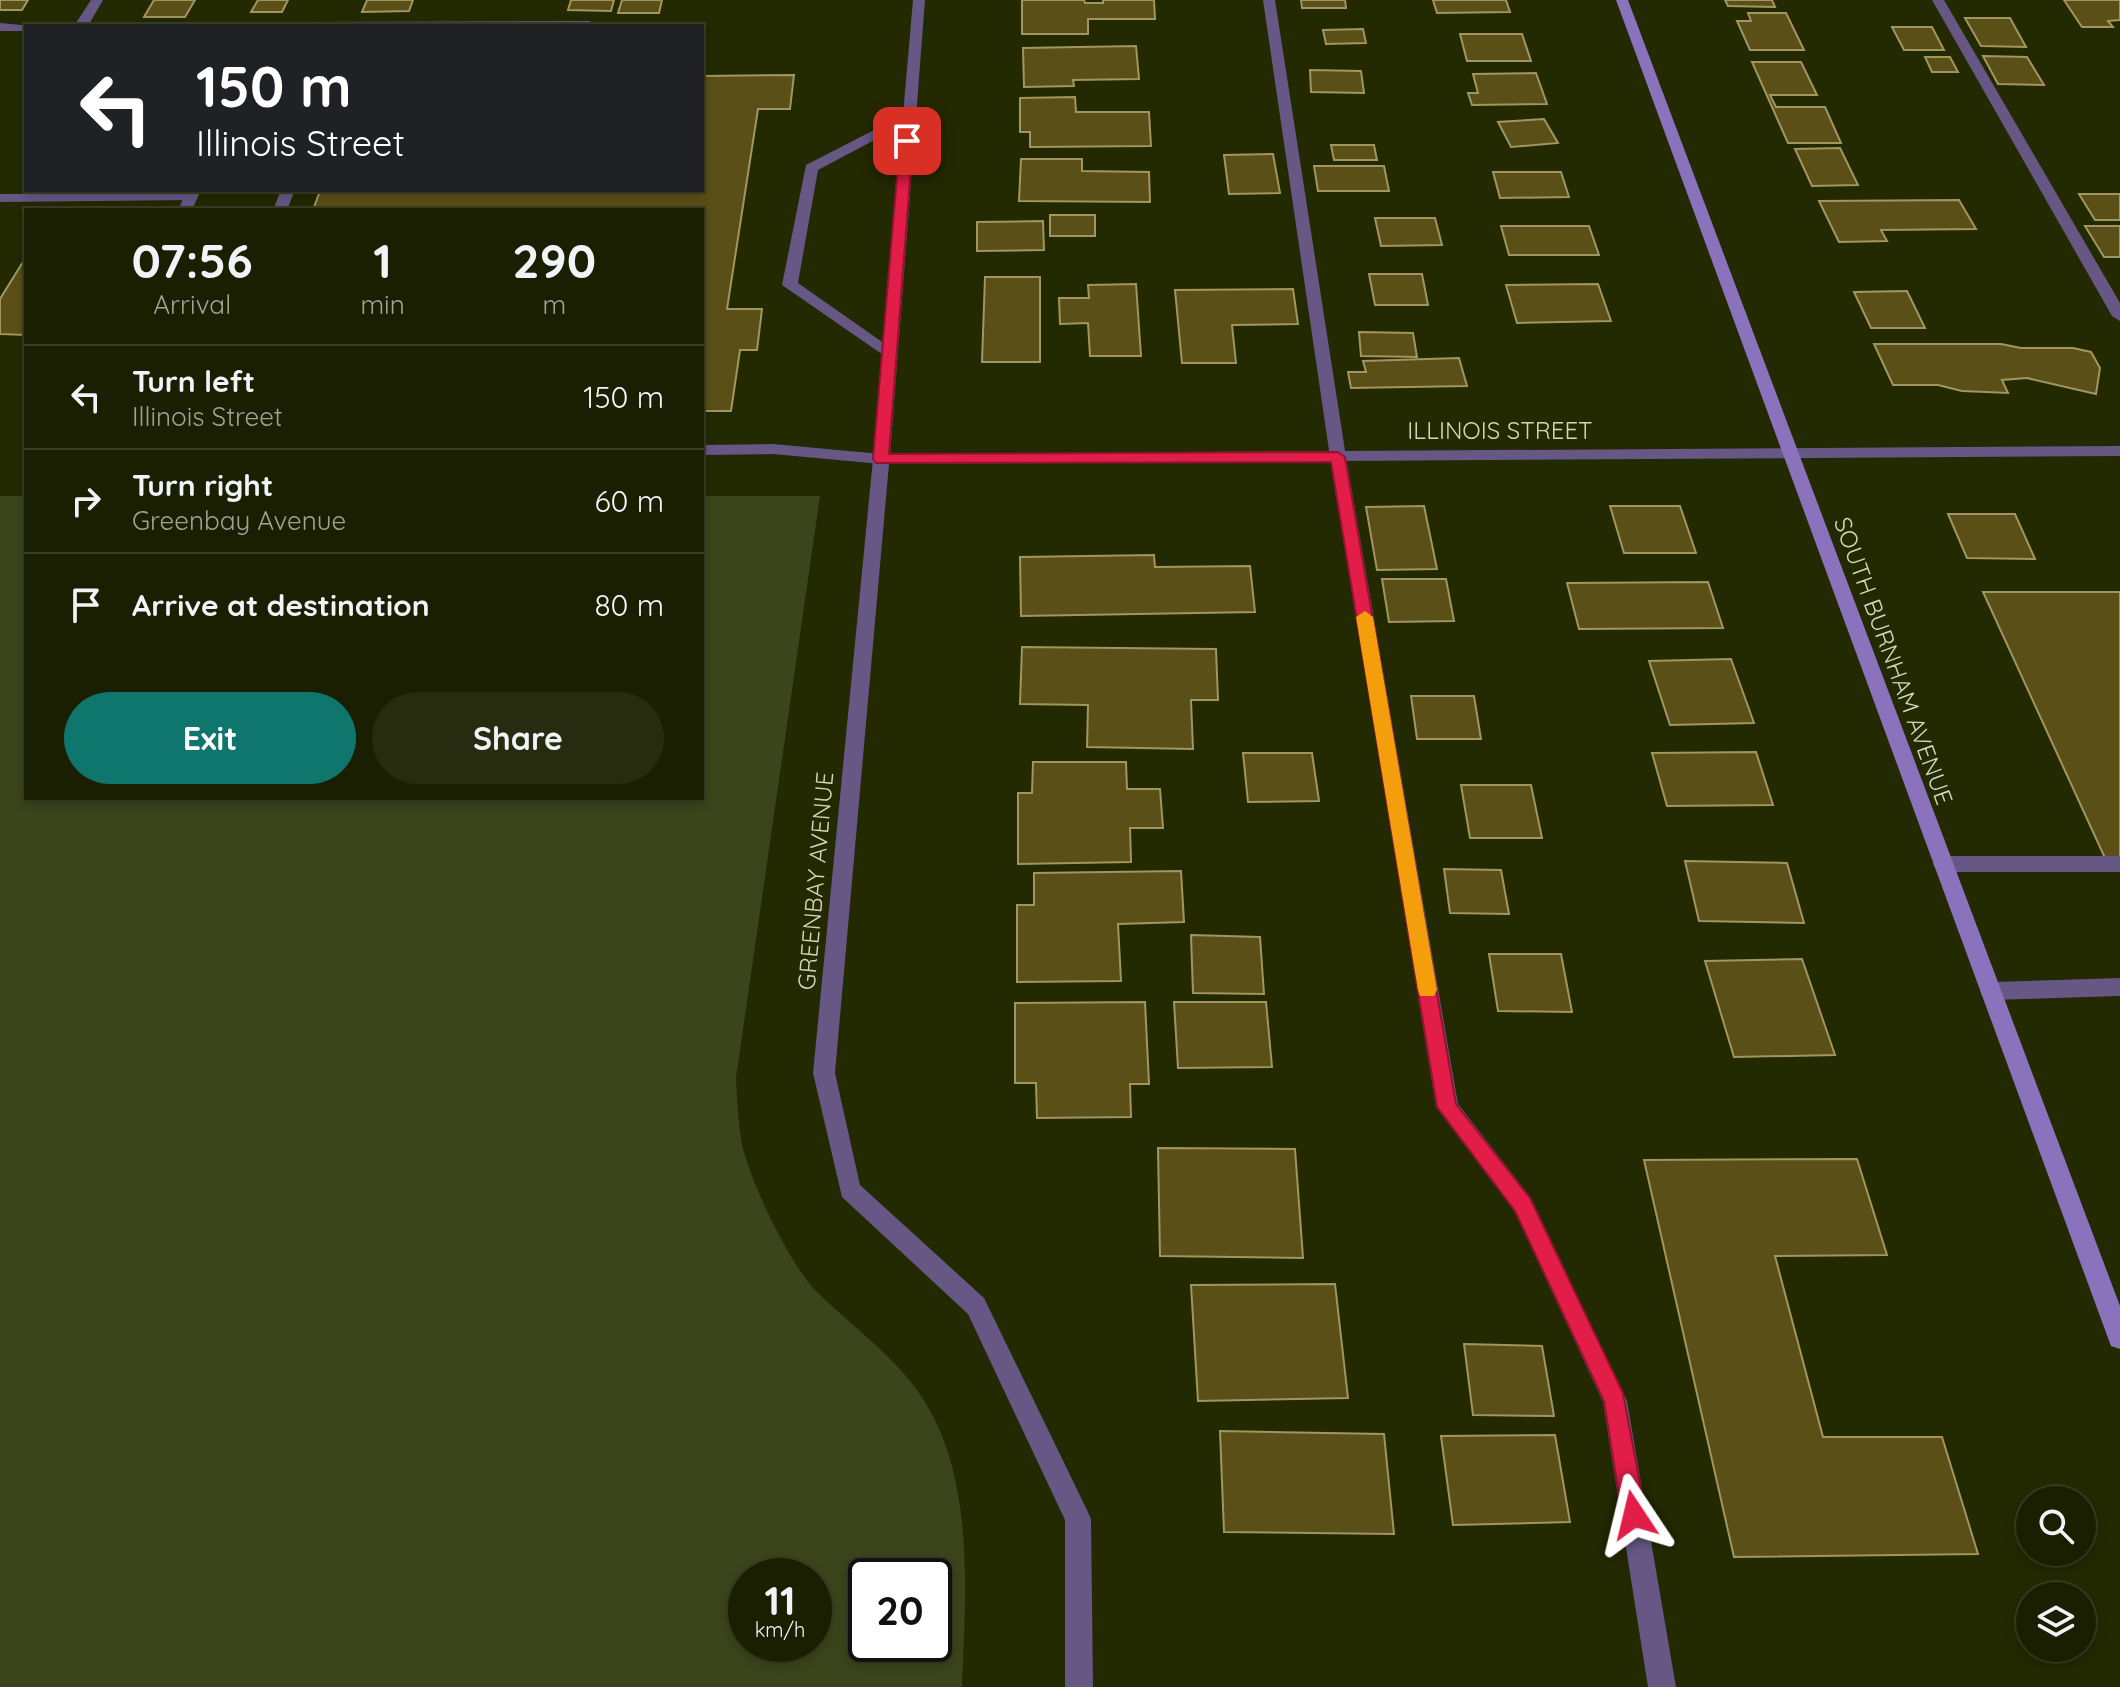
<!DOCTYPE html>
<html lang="en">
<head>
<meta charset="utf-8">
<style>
  :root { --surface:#1a1f01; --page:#272c10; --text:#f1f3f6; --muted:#9fa299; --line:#383d23; --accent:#0f766e }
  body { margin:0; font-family:Quicksand,sans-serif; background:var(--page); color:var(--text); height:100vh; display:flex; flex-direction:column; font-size:30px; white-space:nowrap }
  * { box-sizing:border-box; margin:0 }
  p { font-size:26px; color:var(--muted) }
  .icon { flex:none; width:44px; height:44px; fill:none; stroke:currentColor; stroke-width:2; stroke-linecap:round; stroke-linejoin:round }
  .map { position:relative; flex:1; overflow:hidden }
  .panel { position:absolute; left:24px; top:208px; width:680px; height:592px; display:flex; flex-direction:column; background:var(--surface); border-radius:0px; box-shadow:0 4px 12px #0003,0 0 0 2px var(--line) }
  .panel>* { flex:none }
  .guide { position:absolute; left:24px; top:24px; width:680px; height:168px; border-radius:0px; box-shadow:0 4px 12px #0003,0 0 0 2px var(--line); background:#202124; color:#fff; overflow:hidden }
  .buttons { position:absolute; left:2016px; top:1486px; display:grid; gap:16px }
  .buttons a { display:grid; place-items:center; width:80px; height:80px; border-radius:50%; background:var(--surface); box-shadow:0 4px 12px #0003,0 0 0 2px var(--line); font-size:40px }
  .speed { position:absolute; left:728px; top:1558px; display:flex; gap:16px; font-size:40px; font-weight:700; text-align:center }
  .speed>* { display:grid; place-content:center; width:104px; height:104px; border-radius:50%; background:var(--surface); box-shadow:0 4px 12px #0003,0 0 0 2px var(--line); line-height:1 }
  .speed small { font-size:20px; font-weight:400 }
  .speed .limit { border:4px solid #111; border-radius:12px; background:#fff; color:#111 }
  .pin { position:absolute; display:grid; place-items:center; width:68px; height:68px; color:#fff; margin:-34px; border-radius:16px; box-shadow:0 4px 12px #0006 }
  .me { position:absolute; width:88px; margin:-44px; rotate:350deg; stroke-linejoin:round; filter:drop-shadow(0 0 6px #0008) }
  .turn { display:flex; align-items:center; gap:28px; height:168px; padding:0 40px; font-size:36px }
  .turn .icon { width:104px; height:104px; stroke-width:2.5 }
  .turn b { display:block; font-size:56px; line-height:68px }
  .eta { display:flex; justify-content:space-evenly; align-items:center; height:136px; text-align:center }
  .eta b { font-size:48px; font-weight:700; line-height:56px }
  .button { display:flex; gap:16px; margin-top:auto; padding:16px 40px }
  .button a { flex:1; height:92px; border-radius:48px; background:var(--accent); color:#fff; font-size:32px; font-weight:700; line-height:92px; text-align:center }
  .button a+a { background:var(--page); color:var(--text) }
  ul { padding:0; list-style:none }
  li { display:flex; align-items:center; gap:24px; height:104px; padding:0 40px; border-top:2px solid var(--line) }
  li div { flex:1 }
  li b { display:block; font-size:30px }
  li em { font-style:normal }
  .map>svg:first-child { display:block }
  .green { fill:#3c441b; fill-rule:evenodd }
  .building { fill:#5a4f17; stroke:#a1965f; stroke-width:2 }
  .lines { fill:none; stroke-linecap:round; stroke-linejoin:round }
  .service { fill:#665785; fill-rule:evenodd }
  .minor { fill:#665785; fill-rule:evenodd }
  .secondary { fill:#8b72bc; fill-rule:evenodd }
  .route { fill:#e11d48; stroke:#92132f; stroke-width:2 }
  .slow { fill:#f59e0b }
  .labels { text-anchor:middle; stroke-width:8; stroke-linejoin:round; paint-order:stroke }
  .street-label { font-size:24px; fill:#d1d7bc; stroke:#232901 }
</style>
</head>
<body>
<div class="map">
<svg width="2120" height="1687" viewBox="0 0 2120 1687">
  <rect width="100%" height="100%" fill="#232901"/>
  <path class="green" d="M0 496H26V798H702V496H820L736 1078C737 1098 738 1119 741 1139 747 1176 789 1263 815 1290 857 1332 907 1363 934 1418 974 1498 965 1601 962 1687H0ZM746 1576H814V1644H746ZM866 1576H934V1644H866Z"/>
  <g class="building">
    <polygon points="0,0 28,0 22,10 0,10"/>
    <polygon points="154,0 195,0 185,17 144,17"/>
    <polygon points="258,0 288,0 282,12 251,12"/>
    <polygon points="367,0 413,0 409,11 362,12"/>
    <polygon points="571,0 614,0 611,11 568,10"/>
    <polygon points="622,0 662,0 659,13 618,13"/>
    <polygon points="1022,0 1084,0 1085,3 1103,3 1103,0 1154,0 1155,19 1088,19 1088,34 1022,34"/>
    <polygon points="1301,0 1345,0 1346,8 1302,8"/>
    <polygon points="1433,0 1506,0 1510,12 1437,13"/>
    <polygon points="1725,0 1772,0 1775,7 1728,6"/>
    <polygon points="2064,0 2120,0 2120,20 2108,21 2113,27 2082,27"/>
    <polygon points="1748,13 1786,13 1804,50 1750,50 1737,21 1751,21"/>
    <polygon points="1965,18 2010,18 2026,47 1981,46"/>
    <polygon points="1892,27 1932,27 1944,50 1904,50"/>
    <polygon points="1363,29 1366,43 1326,44 1323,30"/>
    <polygon points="1460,34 1522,34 1531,61 1467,61"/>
    <polygon points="1136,46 1139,79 1073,80 1074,86 1024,87 1023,48"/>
    <polygon points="1983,56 2027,57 2044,85 1998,84"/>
    <polygon points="1925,57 1950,57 1958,72 1932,72"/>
    <polygon points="1752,62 1801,62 1817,95 1770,95 1776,107 1825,107 1841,143 1788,143"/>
    <polygon points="1310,70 1361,71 1364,93 1311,92"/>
    <polygon points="1536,73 1547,104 1472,105 1468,93 1478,93 1473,74"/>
    <polygon points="794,75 790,109 758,109 727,309 762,309 757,350 740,350 731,411 702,411 702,210 313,210 320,191 341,190 702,190 702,76"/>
    <polygon points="1075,97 1076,112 1149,112 1151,146 1030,147 1030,132 1020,132 1020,98"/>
    <polygon points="1544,119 1558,143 1511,147 1498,122"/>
    <polygon points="1331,145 1374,145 1377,160 1334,160"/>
    <polygon points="1840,148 1858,185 1812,186 1795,149"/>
    <polygon points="1273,154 1280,193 1229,194 1224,155"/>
    <polygon points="1021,159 1082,159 1082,171 1149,172 1150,202 1019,201"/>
    <polygon points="1314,166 1384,166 1389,191 1318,191"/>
    <polygon points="1493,172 1561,172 1569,197 1500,198"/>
    <polygon points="2079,194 2120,194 2120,220 2095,220"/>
    <polygon points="1959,200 1976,229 1881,230 1887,241 1839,242 1819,201"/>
    <rect x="1050" y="215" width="45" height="21"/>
    <polygon points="1375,218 1435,218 1442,245 1381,246"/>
    <polygon points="1043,221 1044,250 977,251 977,222"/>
    <polygon points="1501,226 1589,226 1599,255 1509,255"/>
    <polygon points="2085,226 2120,226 2120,257 2104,257"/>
    <polygon points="26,257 26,335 0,334 0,299"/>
    <polygon points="1369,274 1422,274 1428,305 1375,305"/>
    <polygon points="985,277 1040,277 1040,362 982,362"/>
    <polygon points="1136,284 1141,356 1090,356 1088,323 1060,324 1059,298 1089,298 1088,285"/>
    <polygon points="1598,284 1611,321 1517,323 1506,285"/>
    <polygon points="1293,289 1298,324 1232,325 1236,363 1182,363 1175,290"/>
    <polygon points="1907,291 1925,328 1871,328 1854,292"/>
    <polygon points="1359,332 1413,333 1417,357 1361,356"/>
    <polygon points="1874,344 2001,344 2021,348 2073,348 2091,352 2100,368 2096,394 2027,378 2002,380 2008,393 1962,391 1938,385 1893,385"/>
    <polygon points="1459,358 1467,386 1351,388 1348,372 1366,372 1363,361"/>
    <polygon points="1424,506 1437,569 1377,570 1366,507"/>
    <polygon points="1610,506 1680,506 1696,553 1624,553"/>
    <polygon points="1948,514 2015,514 2035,559 1967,558"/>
    <polygon points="1154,555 1155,567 1250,566 1255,612 1021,616 1020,557"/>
    <polygon points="1382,579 1446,579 1454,621 1389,622"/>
    <polygon points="1708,582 1723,628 1579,629 1567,583"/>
    <polygon points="1983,592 2120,592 2120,858 2105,858"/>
    <polygon points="1022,647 1216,649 1218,700 1191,700 1193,749 1087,747 1088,705 1020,704"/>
    <polygon points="1731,659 1754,723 1670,725 1649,661"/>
    <polygon points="1411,696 1474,696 1481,739 1417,739"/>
    <polygon points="1756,752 1773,805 1667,806 1652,753"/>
    <polygon points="1243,753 1312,753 1319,801 1248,802"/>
    <polygon points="1033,762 1126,762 1127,789 1160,789 1163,828 1130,828 1131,862 1018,864 1018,793 1032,793"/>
    <polygon points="1461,785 1531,785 1542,838 1470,838"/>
    <polygon points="1685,861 1787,863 1804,923 1699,921"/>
    <polygon points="1444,869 1501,870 1509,914 1450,913"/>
    <polygon points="1181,871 1184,922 1118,924 1121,981 1017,982 1017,905 1034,905 1034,873"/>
    <polygon points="1191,935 1260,937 1264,994 1193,993"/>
    <polygon points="1489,954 1561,954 1572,1012 1498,1011"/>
    <polygon points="1802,959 1835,1055 1734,1057 1705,961"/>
    <polygon points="1145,1002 1149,1084 1130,1084 1131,1117 1037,1118 1036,1083 1015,1083 1015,1003"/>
    <polygon points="1174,1002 1266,1002 1272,1067 1178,1068"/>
    <polygon points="1158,1148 1295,1149 1303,1258 1160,1256"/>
    <polygon points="1857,1159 1887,1255 1775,1256 1823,1437 1942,1437 1978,1554 1734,1557 1644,1160"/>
    <polygon points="1335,1284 1348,1398 1198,1401 1191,1285"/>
    <polygon points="1464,1344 1542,1346 1554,1416 1473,1415"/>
    <polygon points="1220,1431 1384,1434 1394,1534 1224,1532"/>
    <polygon points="1555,1435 1570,1522 1453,1525 1441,1436"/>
  </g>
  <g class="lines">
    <g class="service">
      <polygon points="1263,0 1275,0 1346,457 1458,1104 1531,1198 1627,1401 1676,1687 1648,1687 1603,1402 1515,1212 1436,1107 1330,457"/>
      <polygon points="1932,0 1944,0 2120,303 2120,321 2112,316"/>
      <polygon points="590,21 596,26 287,26 294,22"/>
      <polygon points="0,23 32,26 26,26 26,31 0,31"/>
      <polygon points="909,112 914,113 914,119 818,170 798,283 895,351 895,357 889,359 782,285 806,165"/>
      <polygon points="187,190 201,190 192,210 178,210"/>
      <polygon points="281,190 295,190 287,210 273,210"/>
      <polygon points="773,444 881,454 889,459 881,464 773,454 702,455 702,445"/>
      <polygon points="1943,856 2120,856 2120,872 1943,872 1936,870 1933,864 1936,858"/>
      <polygon points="2120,978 2120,996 1991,1000 1983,997 1980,991 1983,985 1991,982"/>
    </g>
    <g class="minor">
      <polygon points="91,0 103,0 88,26 74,26"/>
      <polygon points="913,0 925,0 890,454 2120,446 2120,456 889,464 835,1073 860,1185 984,1298 1087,1510 1091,1519 1093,1687 1065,1687 1065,1520 968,1314 842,1197 813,1073 873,459"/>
      <polygon points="191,193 196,194 196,200 0,202 0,194"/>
    </g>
    <polygon class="secondary" points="1616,0 1628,0 2120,1306 2120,1349 2111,1346 2108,1338"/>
  </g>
  <polygon class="route" points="907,137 913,141 889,454 1338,452 1345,457 1456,1104 1530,1198 1623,1393 1646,1515 1642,1523 1634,1527 1626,1523 1622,1515 1604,1401 1515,1211 1437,1107 1331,462 876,463 873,459 900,141"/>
  <polygon class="slow" points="1365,611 1373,617 1437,990 1434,996 1420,996 1418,990 1356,617"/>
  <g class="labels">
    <g class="street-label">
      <text x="1500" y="439">ILLINOIS STREET</text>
      <text transform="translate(1893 661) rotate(70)" y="8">SOUTH BURNHAM AVENUE</text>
      <text transform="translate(816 881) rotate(-85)" y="8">GREENBAY AVENUE</text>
    </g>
  </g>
</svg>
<div class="buttons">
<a><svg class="icon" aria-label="search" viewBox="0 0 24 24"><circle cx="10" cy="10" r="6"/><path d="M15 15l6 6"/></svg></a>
<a><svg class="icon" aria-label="layers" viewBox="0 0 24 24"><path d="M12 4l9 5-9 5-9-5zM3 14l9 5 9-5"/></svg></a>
</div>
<div class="speed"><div>11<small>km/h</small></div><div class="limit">20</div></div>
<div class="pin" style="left:907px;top:141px;background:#d93025"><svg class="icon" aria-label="arrive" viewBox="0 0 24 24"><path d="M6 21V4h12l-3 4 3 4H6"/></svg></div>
<svg class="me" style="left:1634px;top:1515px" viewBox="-20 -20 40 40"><path d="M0-17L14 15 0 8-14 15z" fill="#e11d48" stroke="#fff" stroke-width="4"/></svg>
<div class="guide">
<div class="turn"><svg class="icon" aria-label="left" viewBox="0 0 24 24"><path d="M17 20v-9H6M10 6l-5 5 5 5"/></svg><div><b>150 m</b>Illinois Street</div></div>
</div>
<section class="panel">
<div class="eta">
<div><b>07:56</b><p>Arrival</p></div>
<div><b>1</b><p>min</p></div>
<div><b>290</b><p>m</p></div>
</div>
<ul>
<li><svg class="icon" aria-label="left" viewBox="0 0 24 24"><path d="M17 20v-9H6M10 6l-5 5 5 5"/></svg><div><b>Turn left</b><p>Illinois Street</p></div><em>150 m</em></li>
<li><svg class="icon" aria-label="right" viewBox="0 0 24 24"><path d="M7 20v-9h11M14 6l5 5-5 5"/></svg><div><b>Turn right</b><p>Greenbay Avenue</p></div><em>60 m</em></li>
<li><svg class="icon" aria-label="arrive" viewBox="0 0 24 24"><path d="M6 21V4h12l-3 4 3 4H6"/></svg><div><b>Arrive at destination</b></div><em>80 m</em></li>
</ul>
<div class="button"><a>Exit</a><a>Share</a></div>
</section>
</div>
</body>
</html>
